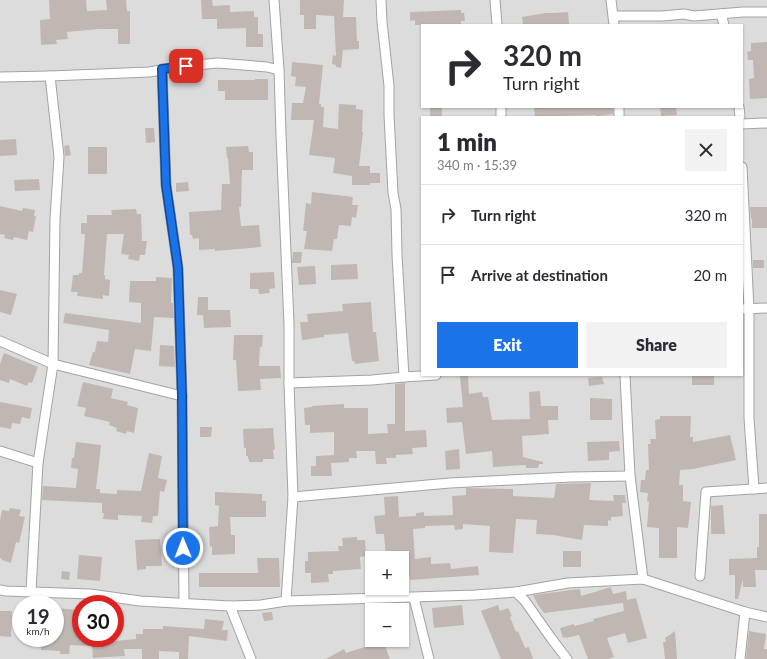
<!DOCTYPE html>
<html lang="en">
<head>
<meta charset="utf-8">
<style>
  :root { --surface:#fff; --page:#f2f2f3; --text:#2b2b33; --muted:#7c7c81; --line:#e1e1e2; --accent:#1a73e8 }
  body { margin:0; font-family:Lato,sans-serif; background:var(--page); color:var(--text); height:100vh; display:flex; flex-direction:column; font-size:15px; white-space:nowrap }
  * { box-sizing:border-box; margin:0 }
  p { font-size:13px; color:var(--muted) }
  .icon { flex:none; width:22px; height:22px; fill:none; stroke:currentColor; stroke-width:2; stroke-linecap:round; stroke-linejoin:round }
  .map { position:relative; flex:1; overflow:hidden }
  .panel { position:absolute; left:421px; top:116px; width:322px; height:260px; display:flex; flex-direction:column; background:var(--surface); border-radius:0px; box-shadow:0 1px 3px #0004 }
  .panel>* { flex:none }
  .hud { position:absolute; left:421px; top:24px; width:322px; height:84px; border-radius:0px; box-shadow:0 1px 3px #0004; background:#fff; color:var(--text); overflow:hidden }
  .fabs { position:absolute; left:365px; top:551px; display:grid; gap:8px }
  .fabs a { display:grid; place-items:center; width:44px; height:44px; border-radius:0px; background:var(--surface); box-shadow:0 1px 3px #0004; font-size:20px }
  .speed { position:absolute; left:12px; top:595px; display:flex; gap:8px; font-size:20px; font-weight:700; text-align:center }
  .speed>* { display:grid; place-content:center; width:52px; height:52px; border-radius:50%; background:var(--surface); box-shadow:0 1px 3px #0004; line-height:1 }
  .speed small { font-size:10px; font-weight:400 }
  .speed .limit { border:6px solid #d22; background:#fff; color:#111 }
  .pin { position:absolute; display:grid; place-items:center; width:34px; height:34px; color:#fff; margin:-17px; border-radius:8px; box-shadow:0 2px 6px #0006 }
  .me { position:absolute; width:44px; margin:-22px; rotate:359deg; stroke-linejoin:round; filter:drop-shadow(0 0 3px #0008) }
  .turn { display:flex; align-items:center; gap:14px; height:84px; padding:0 16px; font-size:18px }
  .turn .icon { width:52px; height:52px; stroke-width:2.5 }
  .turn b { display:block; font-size:28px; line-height:34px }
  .round { display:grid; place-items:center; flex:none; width:42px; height:42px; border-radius:0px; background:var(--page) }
  .summary { display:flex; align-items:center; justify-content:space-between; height:68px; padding:0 16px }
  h1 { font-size:24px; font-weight:800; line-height:30px }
  .cta { display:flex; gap:8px; margin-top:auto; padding:8px 16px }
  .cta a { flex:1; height:46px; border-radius:0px; background:var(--accent); color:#fff; font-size:16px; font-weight:800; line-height:46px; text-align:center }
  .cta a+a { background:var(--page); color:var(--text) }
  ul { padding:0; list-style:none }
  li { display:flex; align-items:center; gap:12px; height:60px; padding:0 16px; border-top:1px solid var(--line) }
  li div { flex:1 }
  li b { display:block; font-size:15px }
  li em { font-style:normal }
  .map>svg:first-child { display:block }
  .residential { fill:#dddcdc; fill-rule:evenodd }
  .building { fill:#c0b7b3 }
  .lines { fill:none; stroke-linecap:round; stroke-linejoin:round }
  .minor-casing { stroke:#a3a3a3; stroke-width:11 }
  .minor { stroke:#fff; stroke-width:9 }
  .route-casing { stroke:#114b97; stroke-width:10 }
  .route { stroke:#1a73e8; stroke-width:7 }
</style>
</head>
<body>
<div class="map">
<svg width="767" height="659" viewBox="0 0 767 659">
  <rect width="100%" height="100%" fill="#efebe6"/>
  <path class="residential" d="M0 0H767V659H0ZM422 25H742V107H422ZM422 117H742V375H422ZM372 558H402V588H372ZM21 604H55V638H21ZM81 604H115V638H81ZM372 610H402V640H372Z"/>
  <g class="building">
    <polygon points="49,0 86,0 87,11 107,10 106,0 126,0 127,11 130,11 130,44 118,44 118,29 99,29 67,32 68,39 56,40 57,44 41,45 40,20 50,19"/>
    <polygon points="201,0 212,0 213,6 230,5 230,12 254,11 254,17 258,17 258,34 263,34 263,47 246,47 246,28 217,29 217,19 202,19"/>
    <polygon points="300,0 344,0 343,17 356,17 357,41 359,41 359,49 343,50 341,68 336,67 336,65 332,64 333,55 336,56 334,16 316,15 316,29 304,29 304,15 300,15"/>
    <polygon points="461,10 461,13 464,13 465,21 461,21 461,25 415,25 415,20 410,21 410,12"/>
    <polygon points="568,12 569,25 523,25 522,17 545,13 554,13"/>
    <polygon points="767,42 767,98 750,99 749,79 754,78 753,60 748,60 747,52 751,51 751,43"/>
    <polygon points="292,62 323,65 319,104 321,104 321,107 324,107 323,127 338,129 339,104 356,105 356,109 363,110 362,132 363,132 359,166 370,166 370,173 380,173 380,183 370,183 370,185 352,185 352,176 333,173 335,158 309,155 314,120 291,120 292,103 303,103 306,87 295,86 296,77 291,76"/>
    <polygon points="255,79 268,79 268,100 225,100 225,91 218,91 218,80 255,80"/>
    <rect x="430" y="107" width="12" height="9"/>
    <polygon points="534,107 613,107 613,114 596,116 596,115 561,116 561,117 535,117"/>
    <polygon points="660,107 676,107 677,115 661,116"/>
    <polygon points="145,128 154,128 155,142 146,143"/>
    <polygon points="16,139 17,155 0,156 0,140"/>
    <polygon points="69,145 71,155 65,156 64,146"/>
    <polygon points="248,146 249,152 253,152 253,170 242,170 241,207 239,207 241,226 259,225 261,247 215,251 215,249 199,250 199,238 193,239 192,235 190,235 189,212 221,210 222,184 230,184 228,158 227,158 226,147"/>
    <rect x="88" y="147" width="19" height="27"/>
    <polygon points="39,179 40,190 15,191 14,180"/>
    <polygon points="188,182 189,191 176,192 176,183"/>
    <polygon points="312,192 353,197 352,205 358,205 356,218 352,217 351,226 339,225 337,239 334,239 332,251 304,249 307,231 303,231 306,203 311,204"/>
    <polygon points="0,206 22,211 23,208 35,210 34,216 36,216 33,232 29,231 27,240 14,237 13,240 4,238 5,235 0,234"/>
    <polygon points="750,207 767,207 767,228 752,228 752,219 751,219"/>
    <polygon points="136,209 137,214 141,214 142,241 147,241 145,255 140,255 139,261 128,259 129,255 121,254 124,234 107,234 104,275 105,275 105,279 110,280 109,296 103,295 103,299 77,296 78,292 71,292 73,275 79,275 79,273 82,273 85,234 81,234 81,223 87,223 87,215 112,215 111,210"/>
    <polygon points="293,252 302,252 301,263 292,263"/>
    <rect x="753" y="260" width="11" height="8"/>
    <polygon points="357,264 358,279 331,280 331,265"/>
    <polygon points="315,266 316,284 299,285 297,267"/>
    <polygon points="274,272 275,288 269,289 270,293 259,294 258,289 250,289 250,273"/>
    <polygon points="156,277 172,278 171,303 173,303 174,318 154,317 151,351 135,349 130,374 89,365 93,352 95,352 97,341 108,342 109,330 63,323 65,313 141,323 141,303 129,302 130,281 156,281"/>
    <polygon points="0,290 17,294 11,315 0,312"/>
    <polygon points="198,297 208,297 208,310 230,310 231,327 204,328 203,315 197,315"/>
    <polygon points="371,302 373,332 376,332 379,361 355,364 354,361 352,361 348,333 324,335 324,337 302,340 300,322 308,322 307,314 343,311 342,304"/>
    <polygon points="234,335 263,335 262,347 260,347 259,366 280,366 281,378 260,379 261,390 238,391 236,360 233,360"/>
    <polygon points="160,345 174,346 175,367 159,366"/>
    <polygon points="4,353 38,367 32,383 29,382 27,386 10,379 9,383 0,380 0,364"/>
    <polygon points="468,375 469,394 482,392 483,397 488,397 492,420 530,419 529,392 540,391 541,406 558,406 558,420 548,420 549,434 522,436 523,457 543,462 543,464 539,464 538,468 526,468 526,465 493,467 492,451 466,454 462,422 447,423 446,408 463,407 460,376"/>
    <rect x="692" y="375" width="22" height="10"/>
    <polygon points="602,377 604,384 589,386 588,378"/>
    <polygon points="83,382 113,389 111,398 128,402 127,405 138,408 134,433 127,431 126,434 116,431 117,428 109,425 110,422 84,416 86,408 77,406"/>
    <polygon points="405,383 405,431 426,430 427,447 412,448 413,454 396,455 396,458 386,458 387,464 376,464 375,451 356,451 357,458 349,458 349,462 331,463 332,476 311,476 311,466 316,466 316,456 334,455 334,432 310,433 310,425 305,425 304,408 312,407 312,406 344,404 344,408 368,408 368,434 388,433 387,424 395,424 395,384"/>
    <polygon points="590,398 612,399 612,420 590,420"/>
    <polygon points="0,402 32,408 30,419 22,417 20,424 12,423 11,429 0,427"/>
    <polygon points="660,416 691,416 690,437 693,437 693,442 730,435 736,460 693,469 680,470 679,485 683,485 683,501 691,502 688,528 677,527 677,558 659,558 659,528 647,527 649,502 647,501 648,493 640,492 641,480 645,480 646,470 649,470 648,444 651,444 650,439 656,439 655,420 660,419"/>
    <polygon points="200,427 212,427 211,437 200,437"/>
    <polygon points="273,428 275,449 273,450 274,459 263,459 263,462 249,462 249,459 248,459 248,456 246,456 246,448 244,448 243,429"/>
    <polygon points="619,441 620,451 609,452 609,460 588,461 587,442"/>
    <polygon points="76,442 101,445 96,489 100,489 100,493 117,494 117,490 141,491 149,453 162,456 158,478 167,480 164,492 160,491 158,516 153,516 152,523 141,522 142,516 118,515 118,520 103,519 104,513 102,513 102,503 42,500 43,486 76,488 78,469 71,468 72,458 74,458"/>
    <polygon points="459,449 460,469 446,470 445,451"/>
    <polygon points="591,483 589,500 614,501 613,495 625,495 626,503 622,503 623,516 611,517 611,521 608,520 608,526 584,525 582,540 553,535 536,534 537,520 516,519 513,553 489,552 490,526 463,524 463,529 455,530 454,525 425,526 425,528 413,529 415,559 431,557 431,564 450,563 451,569 478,566 479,575 410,580 407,563 402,564 402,558 389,558 389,556 386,557 384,534 376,534 374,516 385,515 384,497 398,496 399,517 416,516 416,513 424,512 424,516 453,515 452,496 466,495 466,488 513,489 513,496 554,498 556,484"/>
    <polygon points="215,492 262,494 262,501 266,501 266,517 230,517 231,535 235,535 235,554 212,555 212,546 210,547 209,527 218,526 219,506 215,505"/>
    <polygon points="723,505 725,534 711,534 711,506"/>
    <polygon points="10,508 21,510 19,516 25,517 19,543 16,542 11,563 2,560 2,559 0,558 0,521 2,510 9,511"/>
    <polygon points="759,514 767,514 767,570 755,570 756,587 743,587 743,579 738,599 735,599 735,575 729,575 729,559 757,558 757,547 759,547"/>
    <polygon points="357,537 357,540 365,540 366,556 360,557 361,569 333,571 333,574 328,574 329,582 311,583 311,573 305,573 305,561 308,561 308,552 339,551 338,546 343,546 342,538"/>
    <polygon points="160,539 162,566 146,566 146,569 137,570 135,540"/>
    <rect x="563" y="551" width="18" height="16"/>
    <polygon points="79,555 102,557 100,581 77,579"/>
    <polygon points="257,558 279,558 280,587 199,587 199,573 258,573"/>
    <polygon points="62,571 70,572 69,580 61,579"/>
    <polygon points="611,587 613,594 626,591 627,600 636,598 647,638 628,643 625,633 607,638 614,657 608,659 588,659 579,635 566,638 566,637 563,638 560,628 574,624 574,626 594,621 593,619 624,611 623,603 544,613 538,605 533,595 580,589 581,596"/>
    <polygon points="462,605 464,625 434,628 432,608"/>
    <polygon points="498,605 500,611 508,608 512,616 510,617 516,632 518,631 525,648 529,647 533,659 501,659 481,611"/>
    <polygon points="55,608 80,610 79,638 103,638 103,642 136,639 136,634 143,634 143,629 163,629 163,626 204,629 205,619 224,621 222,630 228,630 227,641 189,636 188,659 179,659 179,652 159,651 159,659 142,659 142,649 124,649 125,656 93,658 92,646 70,645 69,654 60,654 60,651 41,650 41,638 55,638"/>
    <polygon points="0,611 12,611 11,637 0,636"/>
    <polygon points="272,612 273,620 264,621 262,613"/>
    <polygon points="675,631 677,659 665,659 663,642 666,642 665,638"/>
    <polygon points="749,631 766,634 764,649 767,649 767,659 746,659"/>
    <polygon points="383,641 390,659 326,659 344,649 346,653"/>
  </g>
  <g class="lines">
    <defs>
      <g id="minor">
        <polyline points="274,0 279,70 281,135 289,324 289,383 293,497 286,601"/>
        <polyline points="381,0 382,22 389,86 389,115 393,193 396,209 397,255 404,377"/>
        <polyline points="495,0 497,25"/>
        <polyline points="611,0 614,25"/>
        <polyline points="721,14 724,25"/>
        <polyline points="614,16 662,16 684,14 694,16 743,12 767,12"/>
        <polyline points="162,69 166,185 178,268 182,396 184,603"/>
        <polyline points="0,77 50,76 149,72 185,66 218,63 267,67 279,70"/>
        <polyline points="501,107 501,117"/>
        <polyline points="619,107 619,117"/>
        <polyline points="739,107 740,117"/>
        <polyline points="742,124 767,123"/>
        <polyline points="742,167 749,309 749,418 754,489"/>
        <polyline points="742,309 767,308"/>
        <polyline points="0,341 53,364 182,396"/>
        <polyline points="625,375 630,476 643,579"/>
        <polyline points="289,383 372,380 404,377 436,375"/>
        <polyline points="0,451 38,463"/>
        <polyline points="293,497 450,483 571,477 630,476"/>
        <polyline points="700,576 706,492 767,488"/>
        <polyline points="0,590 6,591 90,594 140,601 230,606 261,605 286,601 475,595 516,592 568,583 643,579 745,612 767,617"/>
        <polyline points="31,591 38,463 53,364 55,219 59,157 50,76"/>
        <polyline points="516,592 525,601 551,638 567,659"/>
        <polyline points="414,598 429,659"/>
        <polyline points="230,606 251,659"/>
        <polyline points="740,659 745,612"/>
      </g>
    </defs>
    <use href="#minor" class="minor-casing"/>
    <use href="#minor" class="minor"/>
  </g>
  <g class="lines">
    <defs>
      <polyline id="route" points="183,548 182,396 178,268 166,185 162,69 186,66"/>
    </defs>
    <use href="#route" class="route-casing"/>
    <use href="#route" class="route"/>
  </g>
</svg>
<div class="fabs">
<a>+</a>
<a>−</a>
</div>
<div class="speed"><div>19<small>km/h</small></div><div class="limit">30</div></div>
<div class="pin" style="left:186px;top:66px;background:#d93025"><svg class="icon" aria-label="arrive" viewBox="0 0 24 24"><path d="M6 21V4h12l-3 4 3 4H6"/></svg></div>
<svg class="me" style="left:183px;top:548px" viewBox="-20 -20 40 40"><circle r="17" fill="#1a73e8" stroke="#fff" stroke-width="3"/><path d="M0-11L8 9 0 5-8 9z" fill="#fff"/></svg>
<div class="hud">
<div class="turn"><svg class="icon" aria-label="right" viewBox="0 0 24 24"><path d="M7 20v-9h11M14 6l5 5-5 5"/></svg><div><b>320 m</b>Turn right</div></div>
</div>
<section class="panel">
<div class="summary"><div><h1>1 min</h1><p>340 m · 15:39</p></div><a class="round"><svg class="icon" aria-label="close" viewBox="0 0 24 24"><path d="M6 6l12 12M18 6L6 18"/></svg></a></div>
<ul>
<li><svg class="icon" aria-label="right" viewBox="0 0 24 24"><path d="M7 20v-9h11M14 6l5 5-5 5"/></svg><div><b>Turn right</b></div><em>320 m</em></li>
<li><svg class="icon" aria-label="arrive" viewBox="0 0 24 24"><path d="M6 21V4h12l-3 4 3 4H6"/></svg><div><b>Arrive at destination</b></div><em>20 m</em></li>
</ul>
<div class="cta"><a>Exit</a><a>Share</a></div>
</section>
</div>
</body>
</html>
